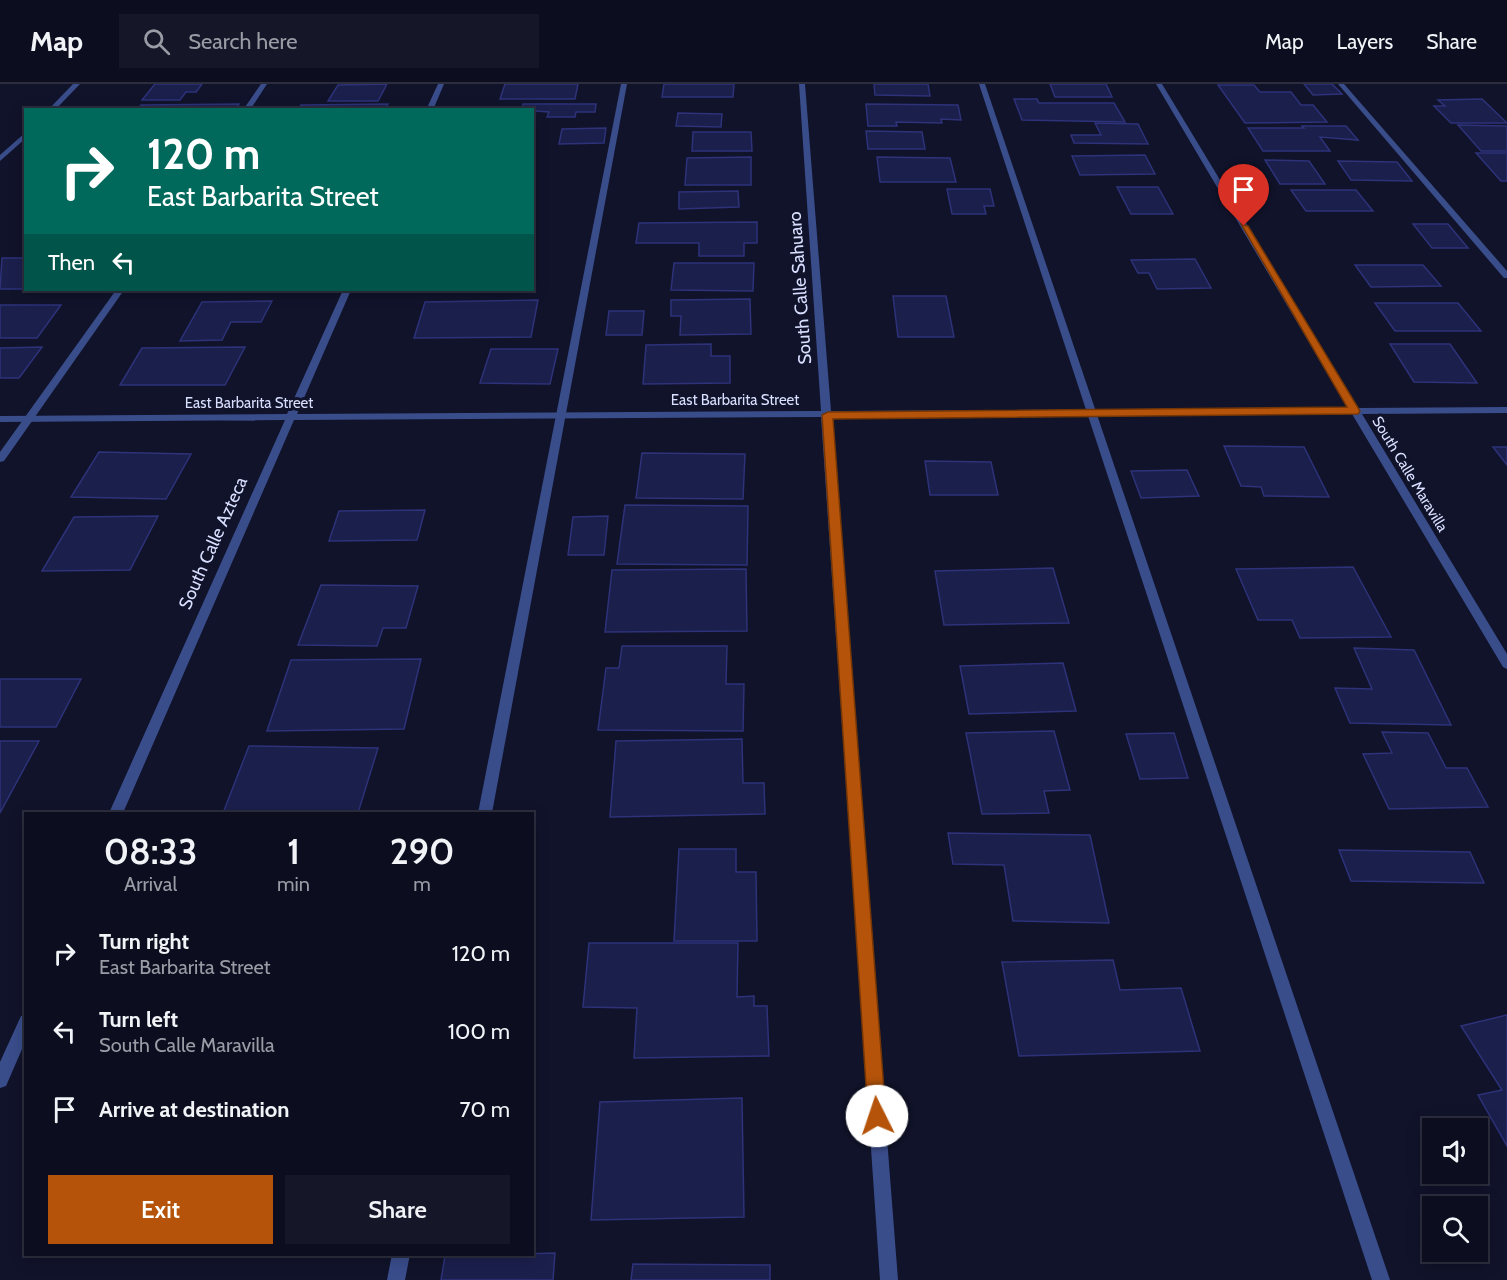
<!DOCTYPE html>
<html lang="en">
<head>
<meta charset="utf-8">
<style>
  :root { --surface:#0c0e20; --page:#151729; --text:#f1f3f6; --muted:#9a9ca5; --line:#2c2e3e; --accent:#b45309 }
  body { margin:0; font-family:Cabin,sans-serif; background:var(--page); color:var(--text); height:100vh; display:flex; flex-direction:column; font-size:22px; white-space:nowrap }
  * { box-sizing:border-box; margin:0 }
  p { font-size:20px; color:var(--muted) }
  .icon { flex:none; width:33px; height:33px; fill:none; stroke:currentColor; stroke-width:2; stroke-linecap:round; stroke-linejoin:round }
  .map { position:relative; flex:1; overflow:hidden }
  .side { position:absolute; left:24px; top:728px; width:510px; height:444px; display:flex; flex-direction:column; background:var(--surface); border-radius:0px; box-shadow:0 3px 15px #0003,0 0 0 2px var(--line) }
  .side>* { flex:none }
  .banner { position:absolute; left:24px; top:24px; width:510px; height:183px; border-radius:0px; box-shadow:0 3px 15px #0003,0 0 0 2px var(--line); background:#00695c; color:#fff; overflow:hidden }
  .controls { position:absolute; left:1422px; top:1034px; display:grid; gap:12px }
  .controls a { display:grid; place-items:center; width:66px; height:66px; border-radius:0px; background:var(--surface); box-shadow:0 3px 15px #0003,0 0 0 2px var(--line); font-size:30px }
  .pin { position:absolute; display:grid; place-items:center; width:51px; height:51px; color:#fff; margin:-62px -26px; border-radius:50% 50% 50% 0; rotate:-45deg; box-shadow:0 0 6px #0007 }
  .pin .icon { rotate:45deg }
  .me { position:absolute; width:66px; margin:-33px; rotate:356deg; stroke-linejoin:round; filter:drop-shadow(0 0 4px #0008) }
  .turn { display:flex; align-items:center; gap:21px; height:126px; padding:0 24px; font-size:27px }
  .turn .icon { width:78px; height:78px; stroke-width:2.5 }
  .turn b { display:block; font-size:42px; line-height:51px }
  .then { display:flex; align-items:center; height:57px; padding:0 24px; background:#0003; gap:12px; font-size:22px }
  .eta { display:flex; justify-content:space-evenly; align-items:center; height:102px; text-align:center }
  .eta b { font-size:36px; font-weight:600; line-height:42px }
  .button { display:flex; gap:12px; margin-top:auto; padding:12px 24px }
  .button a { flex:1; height:69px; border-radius:0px; background:var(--accent); color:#fff; font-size:24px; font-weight:600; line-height:69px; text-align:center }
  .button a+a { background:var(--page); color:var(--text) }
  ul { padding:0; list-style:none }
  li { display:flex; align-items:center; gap:18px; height:78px; padding:0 24px }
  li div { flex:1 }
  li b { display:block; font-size:22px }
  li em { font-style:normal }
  header { display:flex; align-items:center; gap:36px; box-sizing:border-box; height:84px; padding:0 30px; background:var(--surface); border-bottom:2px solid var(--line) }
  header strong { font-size:28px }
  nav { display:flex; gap:33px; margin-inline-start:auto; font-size:21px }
  .search { width:420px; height:54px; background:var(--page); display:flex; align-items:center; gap:15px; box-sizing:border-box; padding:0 21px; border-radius:0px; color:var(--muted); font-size:22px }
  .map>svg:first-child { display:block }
  .building { fill:#1b1f4c; stroke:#2d3279; stroke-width:1.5 }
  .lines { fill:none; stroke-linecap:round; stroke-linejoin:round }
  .service { fill:#3a4d8b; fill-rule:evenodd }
  .minor { fill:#3a4d8b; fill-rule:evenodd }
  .tertiary { fill:#3a4d8b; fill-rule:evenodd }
  .route { fill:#b45309; stroke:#753606; stroke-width:1.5 }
  .labels { text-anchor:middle; stroke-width:6; stroke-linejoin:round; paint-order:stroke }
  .far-street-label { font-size:15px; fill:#d9dfff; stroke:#10132a }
  .street-label { font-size:18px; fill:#d9dfff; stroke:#10132a }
</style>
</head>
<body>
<header>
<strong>Map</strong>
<div class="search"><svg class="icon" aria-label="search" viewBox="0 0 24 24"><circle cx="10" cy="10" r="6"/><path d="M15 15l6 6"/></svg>Search here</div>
<nav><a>Map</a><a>Layers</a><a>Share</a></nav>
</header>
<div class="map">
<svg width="1507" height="1196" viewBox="0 0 1507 1196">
  <rect width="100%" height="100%" fill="#10132a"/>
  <g class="building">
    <polygon points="155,0 202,0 196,8 186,8 180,16 142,16"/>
    <polygon points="387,0 378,17 328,17 338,1"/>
    <polygon points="505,0 578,0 575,15 500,15"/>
    <polygon points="664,0 734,0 733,13 662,13"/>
    <polygon points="874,0 928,0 930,12 875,11"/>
    <polygon points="1050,0 1106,0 1112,13 1055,13"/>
    <polygon points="1304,0 1332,0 1342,10 1313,11"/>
    <polygon points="1218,1 1254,1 1260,8 1291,8 1301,21 1313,21 1327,38 1245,39"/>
    <polygon points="1014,15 1037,15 1039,19 1114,19 1125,38 1022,36"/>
    <polygon points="1482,15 1507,39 1451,39 1434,22 1445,22 1438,16"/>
    <polygon points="239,20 235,26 137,26 141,21"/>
    <polygon points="388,20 385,26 298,26 301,21"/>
    <polygon points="523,20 596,20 595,28 576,28 575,33 547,33 549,28 522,26"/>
    <polygon points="866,20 958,21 961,36 941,35 942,39 896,38 897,42 868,42"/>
    <polygon points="678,29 722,30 721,43 676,42"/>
    <polygon points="1095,39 1138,40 1148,60 1074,59 1071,51 1101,51"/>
    <polygon points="1458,41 1507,42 1507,67 1481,67"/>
    <polygon points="1302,42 1346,42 1358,56 1320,53 1330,67 1263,67 1248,44 1304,44"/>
    <polygon points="606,44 604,59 559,60 562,45"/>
    <polygon points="866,47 922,48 925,65 868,65"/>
    <polygon points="693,48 751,48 752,67 692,67"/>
    <polygon points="1476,69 1507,69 1507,97 1501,97"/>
    <polygon points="1145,71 1155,90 1080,91 1072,72"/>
    <polygon points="751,73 751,101 685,101 687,74"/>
    <polygon points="877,73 950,74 956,98 880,98"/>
    <polygon points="1265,76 1309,77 1325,100 1280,100"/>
    <polygon points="1338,77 1397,78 1412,97 1351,96"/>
    <polygon points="1117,103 1158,103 1173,130 1131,130"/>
    <polygon points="947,105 990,105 994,122 984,122 986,130 952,130"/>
    <polygon points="1291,106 1356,106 1373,127 1306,127"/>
    <polygon points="738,107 739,123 679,125 679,108"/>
    <polygon points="757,138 757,159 744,159 744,172 699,172 699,159 636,159 639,139"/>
    <polygon points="1413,140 1448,140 1468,164 1432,164"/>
    <polygon points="2,174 26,174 26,205 0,205"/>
    <polygon points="1195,175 1211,204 1157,205 1149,189 1138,189 1131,176"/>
    <polygon points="674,179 754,179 753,207 671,206"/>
    <polygon points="1355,181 1423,181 1441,202 1371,203"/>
    <polygon points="893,212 946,212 954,253 898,253"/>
    <polygon points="750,215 751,250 680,251 681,232 671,232 671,216"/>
    <polygon points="538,216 531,253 414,254 425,218"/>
    <polygon points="272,217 261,238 231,238 222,256 180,257 202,218"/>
    <polygon points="1375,219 1458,219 1481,247 1395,247"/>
    <polygon points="0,221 61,221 37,254 0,254"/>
    <polygon points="609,227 644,227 642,251 606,251"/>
    <polygon points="711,260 711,272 730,272 730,299 643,300 646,261"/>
    <polygon points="1390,260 1450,260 1477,299 1414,298"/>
    <polygon points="42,263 19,294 0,294 0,264"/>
    <polygon points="245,263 225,301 120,301 142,264"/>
    <polygon points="491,265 558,265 550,300 480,299"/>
    <polygon points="1224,362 1304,363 1329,413 1264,412 1261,403 1241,402"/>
    <polygon points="1493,363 1507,363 1507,381"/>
    <polygon points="99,368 191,370 166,415 71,413"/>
    <polygon points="642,369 745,370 743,415 636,414"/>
    <polygon points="925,377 991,378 998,411 930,411"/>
    <polygon points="1187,386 1199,412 1141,414 1131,387"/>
    <polygon points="625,421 748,422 747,481 617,480"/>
    <polygon points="425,426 417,456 329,457 339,427"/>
    <polygon points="158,432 130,486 42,487 74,433"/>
    <polygon points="608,432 604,471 568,471 573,433"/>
    <polygon points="1353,483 1391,553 1300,554 1292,536 1258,536 1236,485"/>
    <polygon points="1053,484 1069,539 944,541 935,487"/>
    <polygon points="746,485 747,547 605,548 612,486"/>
    <polygon points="321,501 418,502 406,544 383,544 377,562 298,561"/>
    <polygon points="622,562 727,562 726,600 744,600 743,647 598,646 606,584 619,584"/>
    <polygon points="1354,564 1414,566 1451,641 1350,639 1335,604 1372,605"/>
    <polygon points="421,575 404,645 267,647 291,576"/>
    <polygon points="1063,579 1076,627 969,630 960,582"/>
    <polygon points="0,595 81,595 56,643 0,643"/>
    <polygon points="1054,647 1070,706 1044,707 1049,729 982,730 966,649"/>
    <polygon points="1382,648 1428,649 1446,684 1467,684 1488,723 1389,725 1363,670 1392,669"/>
    <polygon points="1174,649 1188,694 1140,695 1126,650"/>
    <polygon points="742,655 743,699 764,699 765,730 610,733 616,657"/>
    <polygon points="0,657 39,657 0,729"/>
    <polygon points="249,662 378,664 358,729 223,729"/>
    <polygon points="948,749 1090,751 1109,839 1013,837 1004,781 953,780"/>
    <polygon points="679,765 736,765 736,788 756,788 757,857 674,857"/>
    <polygon points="1339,766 1470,768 1484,799 1351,797"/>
    <polygon points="589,859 738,859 737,913 754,912 754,922 767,922 769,972 634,974 637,924 583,923"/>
    <polygon points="1113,876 1120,906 1181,904 1200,967 1019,972 1002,878"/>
    <polygon points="1507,931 1507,1062 1478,1011 1502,1006 1461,942"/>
    <polygon points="742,1014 744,1133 591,1136 600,1018"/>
    <polygon points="555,1169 553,1196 441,1196 445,1172"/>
    <polygon points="633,1180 770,1181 770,1196 631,1196"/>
  </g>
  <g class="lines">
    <g class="service">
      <polygon points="261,0 267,0 250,26 243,26"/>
      <polygon points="621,0 627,0 492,729 478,729"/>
      <polygon points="979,0 985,0 1390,1196 1372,1196"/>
      <polygon points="1338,0 1344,0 1507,187 1507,194 1504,194"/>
      <polygon points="116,206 124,206 4,377 0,378 0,368"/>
      <polygon points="392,1170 410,1170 405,1196 387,1196"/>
    </g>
    <g class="minor">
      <polygon points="438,0 444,0 433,26 426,26"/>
      <polygon points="799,0 805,0 831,327 1348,324 1156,0 1162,0 1358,324 1507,323 1507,329 1362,330 1507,570 1507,585 1503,583 1352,330 831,333 898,1196 880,1196 821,333 294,336 123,729 109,729 285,336 0,338 0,332 287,330 343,206 351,206 297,330 821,327"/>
      <polygon points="26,930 26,956 6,1002 0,1004 0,978 21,932"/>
    </g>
    <g class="tertiary">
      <polygon points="73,0 80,0 55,26 48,26"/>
      <polygon points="26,48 26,54 0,77 0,71"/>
    </g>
  </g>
  <polygon class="route" points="1241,140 1248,142 1360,327 1358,330 833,335 886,1032 884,1039 877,1041 871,1039 868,1032 822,331 828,328 1347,323"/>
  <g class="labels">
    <g class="far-street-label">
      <text x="735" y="321">East Barbarita Street</text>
      <text x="249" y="324">East Barbarita Street</text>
      <text transform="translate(1410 390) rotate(59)" y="5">South Calle Maravilla</text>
    </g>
    <g class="street-label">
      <text transform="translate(800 204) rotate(-94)" y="6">South Calle Sahuaro</text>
      <text transform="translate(213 459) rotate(-66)" y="6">South Calle Azteca</text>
    </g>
  </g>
</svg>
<div class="controls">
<a><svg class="icon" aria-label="sound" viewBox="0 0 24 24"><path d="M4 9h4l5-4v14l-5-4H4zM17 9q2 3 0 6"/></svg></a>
<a><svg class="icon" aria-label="search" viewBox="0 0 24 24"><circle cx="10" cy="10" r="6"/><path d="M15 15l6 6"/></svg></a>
</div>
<div class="pin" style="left:1244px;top:142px;background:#d93025"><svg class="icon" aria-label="arrive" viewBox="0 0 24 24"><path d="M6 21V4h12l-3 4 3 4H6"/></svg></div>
<svg class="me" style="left:877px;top:1032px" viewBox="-20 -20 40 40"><circle r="19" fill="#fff"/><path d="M0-13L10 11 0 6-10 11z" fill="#b45309"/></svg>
<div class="banner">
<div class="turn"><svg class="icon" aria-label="right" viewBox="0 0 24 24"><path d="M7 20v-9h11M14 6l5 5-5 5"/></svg><div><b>120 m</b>East Barbarita Street</div></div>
<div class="then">Then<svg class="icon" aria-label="left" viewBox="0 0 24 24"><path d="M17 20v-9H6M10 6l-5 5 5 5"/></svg></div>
</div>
<section class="side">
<div class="eta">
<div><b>08:33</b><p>Arrival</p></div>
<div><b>1</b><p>min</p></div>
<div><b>290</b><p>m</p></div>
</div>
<ul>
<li><svg class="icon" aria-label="right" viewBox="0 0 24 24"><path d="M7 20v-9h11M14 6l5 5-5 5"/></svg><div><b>Turn right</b><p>East Barbarita Street</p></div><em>120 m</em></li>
<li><svg class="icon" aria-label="left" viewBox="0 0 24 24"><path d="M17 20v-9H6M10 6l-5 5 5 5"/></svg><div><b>Turn left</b><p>South Calle Maravilla</p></div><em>100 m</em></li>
<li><svg class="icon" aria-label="arrive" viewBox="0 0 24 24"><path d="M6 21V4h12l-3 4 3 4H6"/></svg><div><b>Arrive at destination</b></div><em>70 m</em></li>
</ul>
<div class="button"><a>Exit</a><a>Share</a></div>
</section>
</div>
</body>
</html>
